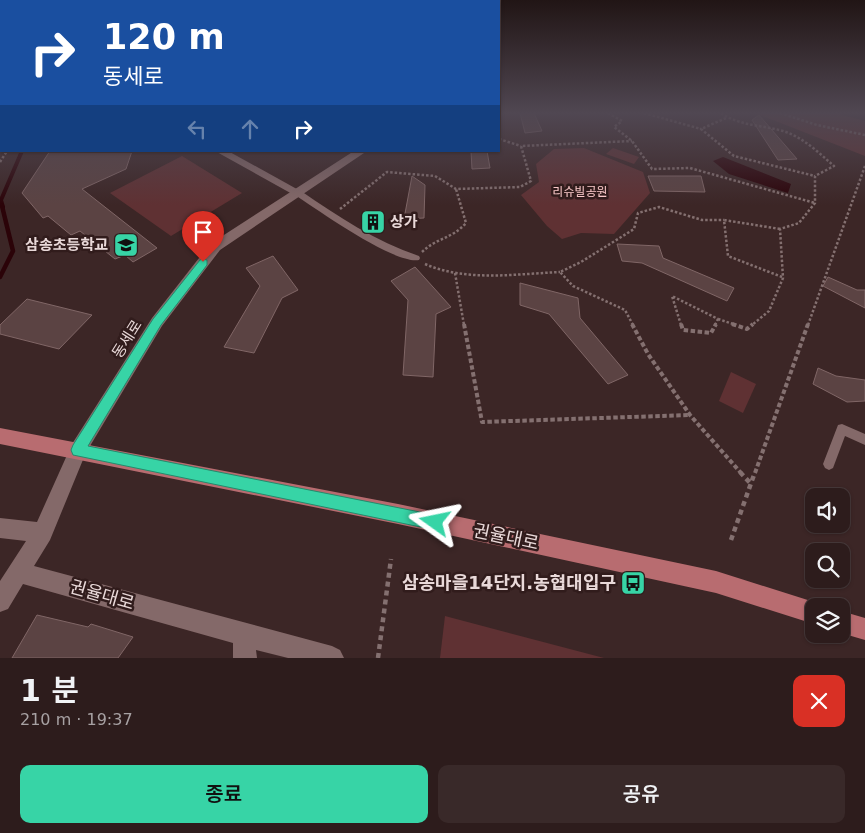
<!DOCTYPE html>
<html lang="ko">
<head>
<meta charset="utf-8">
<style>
  :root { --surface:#2d1c1c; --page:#392929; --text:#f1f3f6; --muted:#a7a1a3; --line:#483a3b; --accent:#37d4a6 }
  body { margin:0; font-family:"DejaVu Sans","Noto Sans KR",sans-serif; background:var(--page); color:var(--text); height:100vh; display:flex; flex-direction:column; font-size:19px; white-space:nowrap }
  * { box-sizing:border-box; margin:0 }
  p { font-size:16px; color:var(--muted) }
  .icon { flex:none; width:28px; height:28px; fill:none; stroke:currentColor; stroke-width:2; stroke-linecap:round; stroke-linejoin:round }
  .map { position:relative; height:658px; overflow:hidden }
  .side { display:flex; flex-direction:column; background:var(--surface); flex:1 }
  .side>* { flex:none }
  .guide { position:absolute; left:0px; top:0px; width:500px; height:152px; box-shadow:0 1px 4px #0004,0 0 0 1px var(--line); background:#1a4fa0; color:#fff; overflow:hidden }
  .controls { position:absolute; left:805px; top:488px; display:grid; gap:10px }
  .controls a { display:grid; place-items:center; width:45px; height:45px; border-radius:10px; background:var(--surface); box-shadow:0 1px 4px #0004,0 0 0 1px var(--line); font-size:25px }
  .pin { position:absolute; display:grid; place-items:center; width:42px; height:42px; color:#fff; margin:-51px -21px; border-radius:50% 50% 50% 0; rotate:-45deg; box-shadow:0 0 5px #0007 }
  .pin .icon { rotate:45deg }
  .me { position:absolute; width:55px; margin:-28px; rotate:282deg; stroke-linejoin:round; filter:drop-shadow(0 0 4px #0008) }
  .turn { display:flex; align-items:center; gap:18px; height:105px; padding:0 20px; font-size:22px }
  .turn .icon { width:65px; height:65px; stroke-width:2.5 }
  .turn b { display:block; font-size:35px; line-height:42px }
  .lanes { display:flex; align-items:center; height:48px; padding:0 20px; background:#0003; justify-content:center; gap:25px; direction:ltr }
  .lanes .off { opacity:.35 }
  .round { display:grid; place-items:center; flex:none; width:52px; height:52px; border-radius:10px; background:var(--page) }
  .overview { display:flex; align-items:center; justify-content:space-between; height:85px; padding:0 20px }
  h1 { font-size:30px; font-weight:600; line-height:38px }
  .action { display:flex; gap:10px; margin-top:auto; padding:10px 20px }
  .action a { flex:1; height:58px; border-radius:10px; background:var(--accent); color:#111; font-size:20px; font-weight:600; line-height:58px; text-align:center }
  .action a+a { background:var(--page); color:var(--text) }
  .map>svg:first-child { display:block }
  .green { fill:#5f3133 }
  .water { fill:#2b0308 }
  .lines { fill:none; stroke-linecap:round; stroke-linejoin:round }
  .stream-far1 { stroke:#2b0308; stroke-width:4 }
  .stream { stroke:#2b0308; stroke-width:4.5 }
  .building { fill:#5b4343; stroke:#806666 }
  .path-far2 { stroke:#847070; stroke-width:2.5; stroke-dasharray:2.5 2; stroke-linecap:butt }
  .path-far1 { stroke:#847070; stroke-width:4; stroke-dasharray:4.5 2.5; stroke-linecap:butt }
  .path { stroke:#847070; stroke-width:4.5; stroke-dasharray:5 4; stroke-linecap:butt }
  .service { fill:#846969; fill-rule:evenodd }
  .minor { fill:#846969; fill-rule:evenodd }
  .tertiary { fill:#846969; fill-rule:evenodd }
  .secondary { fill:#846969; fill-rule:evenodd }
  .primary { fill:#b86c70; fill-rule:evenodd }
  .route { fill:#37d4a6; stroke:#248a6c }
  .labels { text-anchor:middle; stroke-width:5; stroke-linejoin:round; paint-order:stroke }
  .far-park-label { font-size:12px; fill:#fac9c9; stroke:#311c1c }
  .poi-label { font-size:15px; font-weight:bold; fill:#e9d9d9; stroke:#311c1c; text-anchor:start }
  .street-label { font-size:15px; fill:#e9d9d9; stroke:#311c1c }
  .near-street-label { font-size:18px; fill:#e9d9d9; stroke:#311c1c }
  .near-poi-label { font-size:18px; font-weight:bold; fill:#e9d9d9; stroke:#311c1c; text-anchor:end }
</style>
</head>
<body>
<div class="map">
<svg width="865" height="658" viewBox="0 0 865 658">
  <rect width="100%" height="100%" fill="#3c2626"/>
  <g class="green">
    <polygon points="755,113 835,113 865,121 865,156"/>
    <polygon points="584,148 643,172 650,193 614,234 581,233 562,239 547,226 521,195 539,182 536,164 554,149"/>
    <polygon points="613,148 639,157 634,164 606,154"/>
    <polygon points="182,156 242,193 171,236 110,193"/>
    <polygon points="731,372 756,384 743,413 719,401"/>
    <polygon points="445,616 604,658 440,658"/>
  </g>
  <polygon class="water" points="723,157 791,184 788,193 729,174 713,161"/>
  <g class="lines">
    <polyline class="stream-far1" points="3,207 1,200 22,151"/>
    <polyline class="stream" points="0,277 13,251 2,206"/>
  </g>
  <g class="building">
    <polygon points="520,113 534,113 542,131 525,133"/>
    <polygon points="759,115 797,159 778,160 752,120"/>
    <polygon points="50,151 132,151 126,169 82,189 157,248 133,262 125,255 115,259 80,231 71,235 48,216 43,218 22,193"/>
    <polygon points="471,151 487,151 490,168 472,169"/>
    <polygon points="412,176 425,185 424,218 404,219"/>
    <polygon points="648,176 701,176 705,192 654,191"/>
    <polygon points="617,244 659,246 663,258 734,288 727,301 642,263 622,261"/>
    <polygon points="273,256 298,290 282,298 254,353 224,347 260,286 246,268"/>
    <polygon points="415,267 451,307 436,314 433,377 403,375 408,300 391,281"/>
    <polygon points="828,277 857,290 865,290 865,308 823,286"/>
    <polygon points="520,283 578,298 580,318 628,375 608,384 549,314 520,305"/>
    <polygon points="27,299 92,315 59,349 0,334 0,325"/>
    <polygon points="818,368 836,376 865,380 865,401 847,402 813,384"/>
    <polygon points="37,615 88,627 91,624 133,637 118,658 12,658"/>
  </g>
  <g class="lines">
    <g class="path-far2">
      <polyline points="608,113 622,121 614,127 632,141 652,169 690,168 815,203"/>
      <polyline points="644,113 701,129"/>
      <path d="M721 113C740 126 762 125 783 131 803 137 819 153 834 166L815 176V203L799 223 780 229 783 278 769 311 752 325"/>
      <polyline points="780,113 817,125 865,135"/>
      <polyline points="726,118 701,129 734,156 815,176"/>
      <polyline points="499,139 521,146"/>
      <polyline points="0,162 7,151"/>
      <polyline points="340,209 387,172 435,176 456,189 520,187 531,181 521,146 632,141"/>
      <polyline points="780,229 724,220 728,256 782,277"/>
      <path d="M422 252C436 238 452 239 466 223L456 189"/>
      <path d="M425 264C466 282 516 274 560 272"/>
      <polyline points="455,273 464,325"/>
      <polyline points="718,319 736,325"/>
      <polyline points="633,325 625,310 573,286 560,272 581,262 634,229 638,213 659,207 702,220 724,220"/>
      <polyline points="681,325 672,296 718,319"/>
      <polyline points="715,325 718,319"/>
      <polyline points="808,325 865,166"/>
    </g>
    <g class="path-far1">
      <polyline points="464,324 482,422 690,415"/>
      <polyline points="632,324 648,354 690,415 741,473"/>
      <polyline points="681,324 683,330 711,333 716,324"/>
      <polyline points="732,324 747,329 753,324"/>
      <polyline points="755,473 808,324"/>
    </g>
    <g class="path">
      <polyline points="740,472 751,484"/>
      <polyline points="731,540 755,472"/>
      <polyline points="378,658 391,559"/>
    </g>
    <g class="service">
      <path d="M295 191H301C339 217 375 241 419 256L420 258 419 260C395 265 318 210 295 195Z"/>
      <polygon points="842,424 865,434 865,445 845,436 833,468 829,470 825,468 823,464 838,425"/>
    </g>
    <polygon class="minor" points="78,442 84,444 87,450 50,540 34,566 332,646 340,650 344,658 288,658 256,650 257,658 233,658 233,643 23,584 8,609 0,612 0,581 26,541 0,538 0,518 37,522 72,444"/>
    <polygon class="tertiary" points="215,151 228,151 304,193 302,195 294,195"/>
    <polygon class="secondary" points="354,151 367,151 220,250 162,326 84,456 78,458 72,456 69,450 72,444 152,318 210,244"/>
    <g class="primary">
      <polygon points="0,428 398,504 716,571 814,602 822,606 814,606 814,624 716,593 398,524 0,444"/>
      <polygon points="841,611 865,618 865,640 841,633"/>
    </g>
  </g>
  <linearGradient id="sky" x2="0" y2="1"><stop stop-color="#211515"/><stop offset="0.55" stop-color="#504752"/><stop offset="1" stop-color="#504752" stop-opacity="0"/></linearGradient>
  <rect width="865" height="205" fill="url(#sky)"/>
  <polygon class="route" points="203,259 207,260 207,265 161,325 88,446 435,515 440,517 443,522 440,528 435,530 73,455 71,450 73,445 153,319 200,260"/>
  <defs>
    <symbol id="building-square" viewBox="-11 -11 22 22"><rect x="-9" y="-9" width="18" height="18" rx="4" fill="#37d4a6" stroke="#311c1c"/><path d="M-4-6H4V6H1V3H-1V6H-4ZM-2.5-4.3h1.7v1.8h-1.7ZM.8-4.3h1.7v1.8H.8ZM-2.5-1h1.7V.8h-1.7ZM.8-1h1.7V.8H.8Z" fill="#111"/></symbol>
    <symbol id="school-square" viewBox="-11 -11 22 22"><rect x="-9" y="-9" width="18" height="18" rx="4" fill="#37d4a6" stroke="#311c1c"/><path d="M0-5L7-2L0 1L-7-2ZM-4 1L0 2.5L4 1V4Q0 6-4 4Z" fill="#111"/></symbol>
    <symbol id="bus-square" viewBox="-11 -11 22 22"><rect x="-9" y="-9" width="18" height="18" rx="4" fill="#37d4a6" stroke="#311c1c"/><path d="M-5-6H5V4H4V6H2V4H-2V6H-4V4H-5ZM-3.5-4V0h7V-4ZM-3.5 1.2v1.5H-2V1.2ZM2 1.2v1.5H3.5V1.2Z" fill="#111"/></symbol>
  </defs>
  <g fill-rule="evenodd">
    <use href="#building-square" x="359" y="208" width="28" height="28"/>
    <use href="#school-square" x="112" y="231" width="28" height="28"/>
    <use href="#bus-square" x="619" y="569" width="28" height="28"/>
  </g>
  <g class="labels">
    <g class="far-park-label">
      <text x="580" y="196">리슈빌공원</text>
    </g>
    <g class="poi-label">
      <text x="390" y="227">상가</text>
      <text x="108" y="250" text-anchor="end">삼송초등학교</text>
    </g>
    <g class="street-label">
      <text transform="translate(127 339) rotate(-58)" y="5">동세로</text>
    </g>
    <g class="near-street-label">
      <text transform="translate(506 537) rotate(12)" y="6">권율대로</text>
      <text transform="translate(102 595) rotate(16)" y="6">권율대로</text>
    </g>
    <g class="near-poi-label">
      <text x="616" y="589">삼송마을14단지.농협대입구</text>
    </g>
  </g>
</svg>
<div class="controls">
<a><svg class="icon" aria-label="sound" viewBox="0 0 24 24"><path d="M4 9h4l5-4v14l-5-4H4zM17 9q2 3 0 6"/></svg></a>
<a><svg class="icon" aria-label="search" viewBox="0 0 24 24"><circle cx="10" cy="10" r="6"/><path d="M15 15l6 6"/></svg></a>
<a><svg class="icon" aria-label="layers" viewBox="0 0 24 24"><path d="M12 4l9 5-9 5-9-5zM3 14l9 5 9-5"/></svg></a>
</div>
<div class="pin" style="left:203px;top:262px;background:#d93025"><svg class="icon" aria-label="arrive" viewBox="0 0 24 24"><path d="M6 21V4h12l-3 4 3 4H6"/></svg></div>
<svg class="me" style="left:435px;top:522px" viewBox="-20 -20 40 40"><path d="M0-17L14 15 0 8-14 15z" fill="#37d4a6" stroke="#fff" stroke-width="4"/></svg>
<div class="guide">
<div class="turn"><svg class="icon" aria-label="right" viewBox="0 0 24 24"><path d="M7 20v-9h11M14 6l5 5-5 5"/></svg><div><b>120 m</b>동세로</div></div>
<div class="lanes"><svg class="icon off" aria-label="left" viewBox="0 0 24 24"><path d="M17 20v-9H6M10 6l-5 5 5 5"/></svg><svg class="icon off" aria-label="ahead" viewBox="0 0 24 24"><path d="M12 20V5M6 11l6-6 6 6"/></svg><svg class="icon" aria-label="right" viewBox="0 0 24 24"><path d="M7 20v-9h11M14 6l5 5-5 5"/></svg></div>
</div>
</div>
<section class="side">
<div class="overview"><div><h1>1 분</h1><p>210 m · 19:37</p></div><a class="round" style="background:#d93025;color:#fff"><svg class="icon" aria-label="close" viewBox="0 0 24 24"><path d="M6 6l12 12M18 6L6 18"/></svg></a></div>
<div class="action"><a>종료</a><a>공유</a></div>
</section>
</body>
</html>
